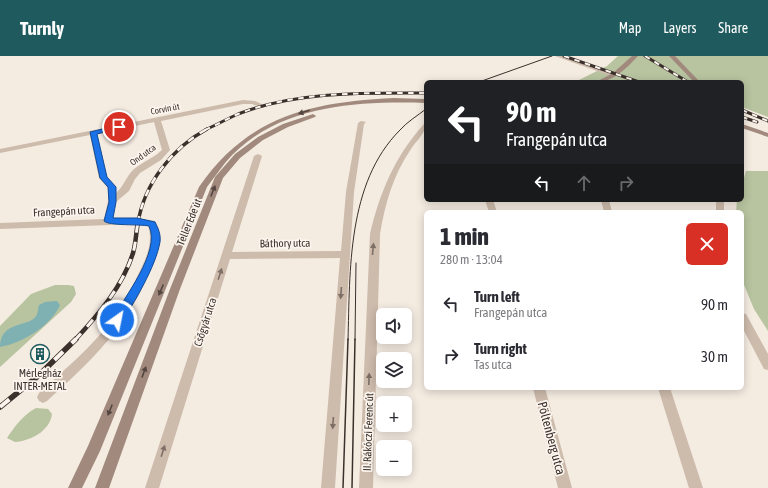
<!DOCTYPE html>
<html lang="en">
<head>
<meta charset="utf-8">
<style>
  :root { --surface:#fff; --page:#f7f7f7; --text:#2b2b33; --muted:#7c7c81; --accent:#1f5a5e }
  body { margin:0; font-family:"Asap Condensed",sans-serif; background:var(--page); color:var(--text); height:100vh; display:flex; flex-direction:column; font-size:15px; white-space:nowrap }
  * { box-sizing:border-box; margin:0 }
  p { font-size:13px; color:var(--muted) }
  .icon { flex:none; width:22px; height:22px; fill:none; stroke:currentColor; stroke-width:2; stroke-linecap:round; stroke-linejoin:round }
  .map { position:relative; flex:1; overflow:hidden }
  .details { position:absolute; left:424px; top:154px; width:320px; height:180px; display:flex; flex-direction:column; background:var(--surface); border-radius:6px; box-shadow:0 2px 10px #0003 }
  .details>* { flex:none }
  .hud { position:absolute; left:424px; top:24px; width:320px; height:122px; border-radius:6px; box-shadow:0 2px 10px #0003; background:#202124; color:#fff; overflow:hidden }
  .tools { position:absolute; left:376px; top:252px; display:grid; gap:8px }
  .tools a { display:grid; place-items:center; width:36px; height:36px; border-radius:6px; background:var(--surface); box-shadow:0 2px 10px #0003; font-size:20px }
  .pin { position:absolute; display:grid; place-items:center; width:34px; height:34px; color:#fff; margin:-17px; border:2px solid #fff; border-radius:50%; box-shadow:0 1px 4px #0007 }
  .me { position:absolute; width:44px; margin:-22px; rotate:33deg; stroke-linejoin:round; filter:drop-shadow(0 0 3px #0008) }
  .turn { display:flex; align-items:center; gap:14px; height:84px; padding:0 16px; font-size:18px }
  .turn .icon { width:52px; height:52px; stroke-width:2.5 }
  .turn b { display:block; font-size:28px; line-height:34px }
  .lanes { display:flex; align-items:center; height:38px; padding:0 16px; background:#0003; justify-content:center; gap:20px; direction:ltr }
  .lanes .off { opacity:.35 }
  .round { display:grid; place-items:center; flex:none; width:42px; height:42px; border-radius:6px; background:var(--page) }
  .summary { display:flex; align-items:center; justify-content:space-between; height:68px; padding:0 16px }
  h1 { font-size:24px; font-weight:800; line-height:30px }
  ul { padding:0; list-style:none }
  li { display:flex; align-items:center; gap:12px; height:52px; padding:0 16px }
  li div { flex:1 }
  li b { display:block; font-size:15px }
  li em { font-style:normal }
  header { display:flex; align-items:center; gap:24px; box-sizing:border-box; height:56px; padding:0 20px; background:var(--accent); color:#fff }
  header strong { font-size:19px }
  nav { display:flex; gap:22px; margin-inline-start:auto; font-size:14px }
  .map>svg:first-child { display:block }
  .green { fill:#b8c4a0 }
  .water { fill:#7fb0b2 }
  .lines { fill:none; stroke-linecap:round; stroke-linejoin:round }
  .minor { fill:#cdbbac; fill-rule:evenodd }
  .tertiary { fill:#cdbbac; fill-rule:evenodd }
  .secondary { fill:#a18a7d; fill-rule:evenodd }
  .tram-far1 { stroke:#3b302b; stroke-width:1 }
  .tram { stroke:#3b302b; stroke-width:1.5 }
  .rail-far3-casing { stroke:#3b302b; stroke-width:3 }
  .rail-far2-casing { stroke:#3b302b; stroke-width:3.5 }
  .rail-far1-casing { stroke:#3b302b; stroke-width:4.5 }
  .rail-casing { stroke:#3b302b; stroke-width:5.5 }
  .rail-far3 { stroke:#fbf5ee; stroke-width:2; stroke-dasharray:5.5; stroke-linecap:butt }
  .rail-far2 { stroke:#fbf5ee; stroke-width:2.5; stroke-dasharray:7; stroke-linecap:butt }
  .rail-far1 { stroke:#fbf5ee; stroke-width:3; stroke-dasharray:9; stroke-linecap:butt }
  .rail { stroke:#fbf5ee; stroke-width:4; stroke-dasharray:12; stroke-linecap:butt }
  .oneway { fill:#544640 }
  .oneway2 { fill:#7d6f65 }
  .route { fill:#1a73e8; stroke:#114b97 }
  .labels { text-anchor:middle; stroke-width:3.5; stroke-linejoin:round; paint-order:stroke }
  .far-street-label { font-size:9px; fill:#3b302b; stroke:#fbf5ee }
  .street-label { font-size:11px; fill:#3b302b; stroke:#fbf5ee }
  .poi-label { font-size:11px; fill:#3b302b; stroke:#fbf5ee }
  .near-street-label { font-size:13px; fill:#3b302b; stroke:#fbf5ee }
</style>
</head>
<body>
<header>
<strong>Turnly</strong>
<nav><a>Map</a><a>Layers</a><a>Share</a></nav>
</header>
<div class="map">
<svg width="768" height="432" viewBox="0 0 768 432">
  <rect width="100%" height="100%" fill="#f4ebe1"/>
  <g class="green">
    <polygon points="618,0 768,0 768,61 742,51 742,26 575,26 607,10"/>
    <polygon points="746,115 768,115 768,275 754,253 742,224 742,156 736,156 737,144 742,144 742,129"/>
    <polygon points="55,229 68,229 74,230 76,238 71,246 0,311 0,270 31,238"/>
    <path d="M36 352 48 353 52 358C50 375 30 385 15 386L7 382C15 370 23 359 36 352Z"/>
  </g>
  <path class="water" d="M57 245 60 249C51 270 22 287 0 291 0 263 33 272 37 258 38 256 38 252 39 249L45 246Z"/>
  <g class="lines">
    <g class="minor">
      <polygon points="555,0 563,0 616,19 611,20"/>
      <path d="M243 44 255 45 266 50 263 52 252 48H243L161 65 170 94 161 104 140 117 135 123 129 135 116 146 113 163 137 162 155 165C165 183 155 203 147 220 143 229 140 239 134 247 112 286 79 316 47 345L43 347 39 345 37 341 39 337C71 308 106 279 127 241 131 234 134 226 138 219 145 204 154 187 148 170L137 168 0 173V167L104 163 108 145V132L99 122 90 79 0 97V93ZM154 66 162 94C154 102 142 106 133 114 126 121 124 130 116 137V131L107 121 97 78Z"/>
      <polygon points="361,65 366,66 364,68 354,136 335,432 321,432 340,202 230,203 159,432 145,432 254,100 258,98 262,100 232,196 341,195 346,136 358,67"/>
      <path d="M426 67C426 77 416 85 411 93 393 119 385 148 380 178L373 432H359L370 178C380 136 395 100 424 68Z"/>
      <polygon points="485,144 493,144 497,156 489,156"/>
      <polygon points="601,144 609,144 612,156 604,156"/>
      <polygon points="533,332 545,332 572,432 558,432"/>
      <polygon points="658,332 670,332 703,432 689,432"/>
    </g>
    <g class="tertiary">
      <rect x="716" y="144" width="8" height="12"/>
      <polygon points="742,257 746,258 768,298 768,314 764,313 742,271"/>
    </g>
    <g class="secondary">
      <path d="M632 0H638C627 12 613 26 596 26L613 17Z"/>
      <polygon points="669,0 675,0 700,26 694,26"/>
      <path d="M394 42 426 43V47C356 45 274 49 225 107 219 115 213 123 207 131L100 395 82 432H68L88 390 199 131C248 60 311 46 394 42Z"/>
      <polygon points="313,58 316,60 315,61 288,71 263,84 240,102 223,122 180,233 109,432 95,432 170,233 215,121 235,98 258,81 283,68"/>
      <polygon points="742,68 768,77 768,81 742,72"/>
    </g>
    <g class="tram-far1">
      <polyline points="479,26 552,0"/>
      <path d="M348 284C350 215 347 127 400 74 407 66 417 60 426 53"/>
      <polyline points="355,284 356,207"/>
    </g>
    <g class="tram">
      <polyline points="343,432 348,283"/>
      <polyline points="352,432 355,283"/>
    </g>
    <defs>
      <g id="rail-far3">
        <polyline points="564,0 639,26"/>
        <polyline points="645,0 688,26"/>
        <polyline points="742,54 768,65"/>
        <polyline points="742,61 757,66"/>
        <path d="M205 74C216 69 227 63 238 58 297 35 364 37 426 37"/>
      </g>
      <path id="rail-far2" d="M138 167C144 128 172 92 207 73"/>
      <path id="rail-far1" d="M75 284C98 259 123 230 133 197 136 187 136 176 138 166"/>
      <polyline id="rail" points="0,351 38,320 76,283"/>
    </defs>
    <use href="#rail-far3" class="rail-far3-casing"/>
    <use href="#rail-far2" class="rail-far2-casing"/>
    <use href="#rail-far1" class="rail-far1-casing"/>
    <use href="#rail" class="rail-casing"/>
    <use href="#rail-far3" class="rail-far3"/>
    <use href="#rail-far2" class="rail-far2"/>
    <use href="#rail-far1" class="rail-far1"/>
    <use href="#rail" class="rail"/>
  </g>
  <defs><path id="oneway-solid" d="M-6-.8H1V-3.2L6.5 0L1 3.2V.8H-6Z"/></defs>
  <g class="oneway">
    <use href="#oneway-solid" transform="translate(304 56) rotate(162)"/>
    <use href="#oneway-solid" transform="translate(213 135) rotate(-68)"/>
    <use href="#oneway-solid" transform="translate(161 234) rotate(113)"/>
    <use href="#oneway-solid" transform="translate(144 316) rotate(-70)"/>
    <use href="#oneway-solid" transform="translate(110 354) rotate(112)"/>
  </g>
  <g class="oneway2">
    <use href="#oneway-solid" transform="translate(373 193) rotate(-85)"/>
    <use href="#oneway-solid" transform="translate(220 218) rotate(-72)"/>
    <use href="#oneway-solid" transform="translate(341 237) rotate(94)"/>
    <use href="#oneway-solid" transform="translate(369 323) rotate(-88)"/>
    <use href="#oneway-solid" transform="translate(333 367) rotate(94)"/>
    <use href="#oneway-solid" transform="translate(163 395) rotate(-72)"/>
  </g>
  <path class="route" d="M119 69 121 70V72L97 78 107 121 116 131V146L113 162H137L155 166C158 172 161 178 160 186 156 210 134 247 121 267L117 268 112 264C124 241 161 196 149 170 139 168 109 170 104 165L109 146 108 131 100 122 90 76Z"/>
  <defs>
    <symbol id="building-ring" viewBox="-11 -11 22 22"><circle r="9.5" fill="#fbf5ee" stroke="#1f5a5e" stroke-width="1.5"/><path d="M-4-6H4V6H1V3H-1V6H-4ZM-2.5-4.3h1.7v1.8h-1.7ZM.8-4.3h1.7v1.8H.8ZM-2.5-1h1.7V.8h-1.7ZM.8-1h1.7V.8H.8Z" fill="#1f5a5e"/></symbol>
  </defs>
  <g fill-rule="evenodd">
    <use href="#building-ring" x="29" y="287" width="22" height="22"/>
  </g>
  <g class="labels">
    <g class="far-street-label">
      <text transform="translate(165 53) rotate(-11)" y="3">Corvin út</text>
      <text transform="translate(143 99) rotate(-36)" y="3">Ond utca</text>
    </g>
    <g class="street-label">
      <text transform="translate(64 155) rotate(-3)" y="4">Frangepán utca</text>
      <text transform="translate(189 166) rotate(-68)" y="4">Teller Ede út</text>
      <text transform="translate(285 187) rotate(-1)" y="4">Báthory utca</text>
      <text transform="translate(205 266) rotate(-72)" y="4">Csőgyár utca</text>
      <text transform="translate(368 376) rotate(-88)" y="4">II. Rákóczi Ferenc út</text>
    </g>
    <g class="poi-label">
      <text x="40" y="321">Mérlegház<tspan x="40" dy="13">INTER-METAL</tspan></text>
    </g>
    <g class="near-street-label">
      <text transform="translate(552 382) rotate(75)" y="5">Pöltenberg utca</text>
    </g>
  </g>
</svg>
<div class="tools">
<a><svg class="icon" aria-label="sound" viewBox="0 0 24 24"><path d="M4 9h4l5-4v14l-5-4H4zM17 9q2 3 0 6"/></svg></a>
<a><svg class="icon" aria-label="layers" viewBox="0 0 24 24"><path d="M12 4l9 5-9 5-9-5zM3 14l9 5 9-5"/></svg></a>
<a>+</a>
<a>−</a>
</div>
<div class="pin" style="left:119px;top:71px;background:#d93025"><svg class="icon" aria-label="arrive" viewBox="0 0 24 24"><path d="M6 21V4h12l-3 4 3 4H6"/></svg></div>
<svg class="me" style="left:117px;top:264px" viewBox="-20 -20 40 40"><circle r="17" fill="#1a73e8" stroke="#fff" stroke-width="3"/><path d="M0-11L8 9 0 5-8 9z" fill="#fff"/></svg>
<div class="hud">
<div class="turn"><svg class="icon" aria-label="left" viewBox="0 0 24 24"><path d="M17 20v-9H6M10 6l-5 5 5 5"/></svg><div><b>90 m</b>Frangepán utca</div></div>
<div class="lanes"><svg class="icon" aria-label="left" viewBox="0 0 24 24"><path d="M17 20v-9H6M10 6l-5 5 5 5"/></svg><svg class="icon off" aria-label="ahead" viewBox="0 0 24 24"><path d="M12 20V5M6 11l6-6 6 6"/></svg><svg class="icon off" aria-label="right" viewBox="0 0 24 24"><path d="M7 20v-9h11M14 6l5 5-5 5"/></svg></div>
</div>
<section class="details">
<div class="summary"><div><h1>1 min</h1><p>280 m · 13:04</p></div><a class="round" style="background:#d93025;color:#fff"><svg class="icon" aria-label="close" viewBox="0 0 24 24"><path d="M6 6l12 12M18 6L6 18"/></svg></a></div>
<ul>
<li><svg class="icon" aria-label="left" viewBox="0 0 24 24"><path d="M17 20v-9H6M10 6l-5 5 5 5"/></svg><div><b>Turn left</b><p>Frangepán utca</p></div><em>90 m</em></li>
<li><svg class="icon" aria-label="right" viewBox="0 0 24 24"><path d="M7 20v-9h11M14 6l5 5-5 5"/></svg><div><b>Turn right</b><p>Tas utca</p></div><em>30 m</em></li>
</ul>
</section>
</div>
</body>
</html>
